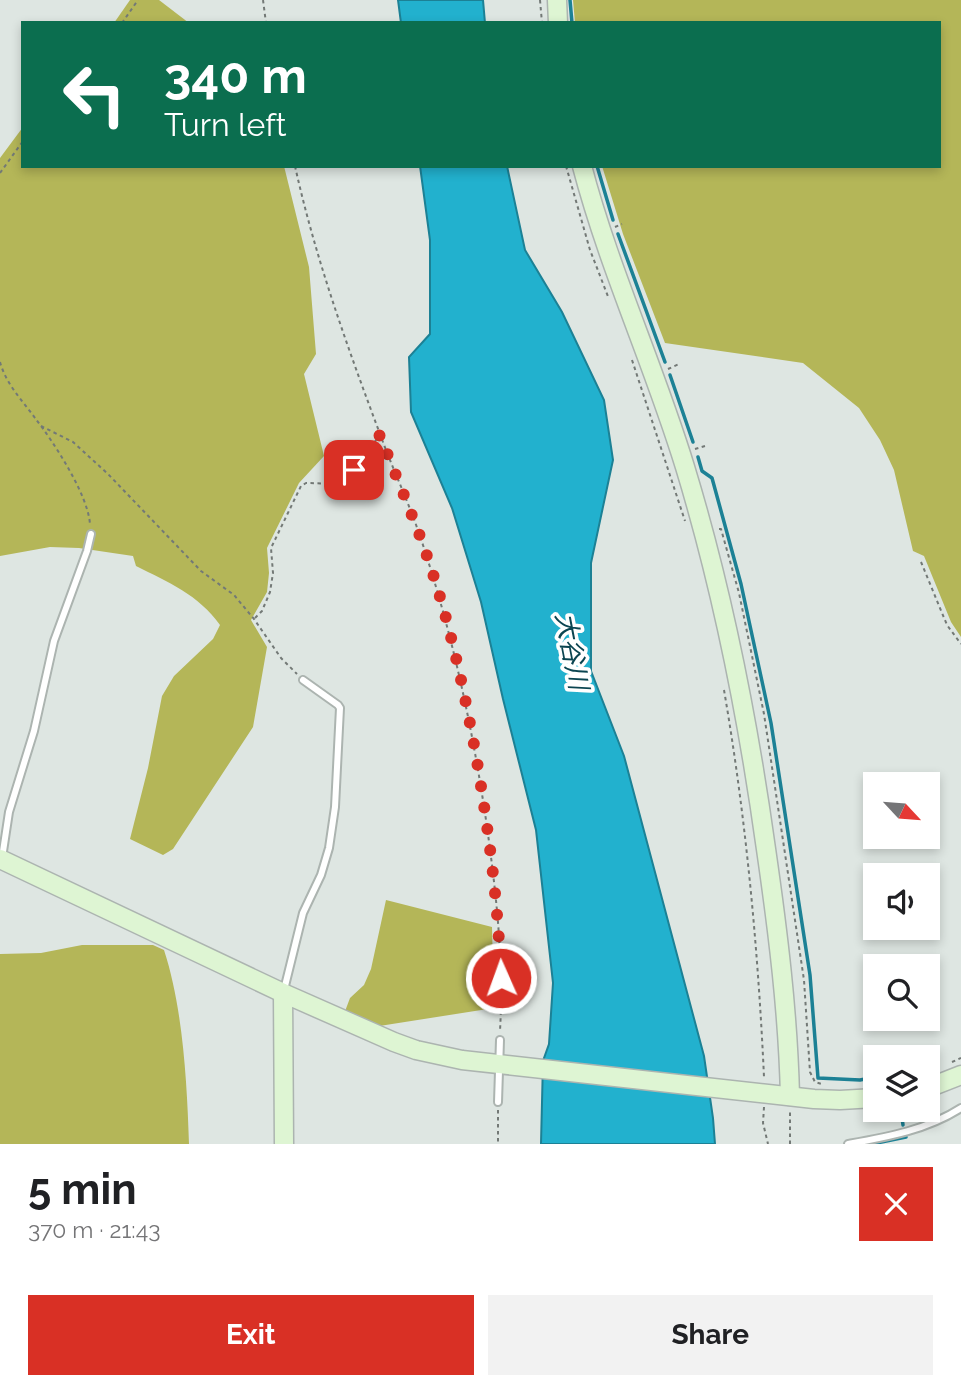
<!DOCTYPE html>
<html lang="en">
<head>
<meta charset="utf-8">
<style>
  :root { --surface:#fff; --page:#f2f2f2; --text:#202124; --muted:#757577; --accent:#d93025 }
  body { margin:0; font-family:Raleway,"Noto Sans JP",sans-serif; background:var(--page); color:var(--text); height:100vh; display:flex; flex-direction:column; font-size:26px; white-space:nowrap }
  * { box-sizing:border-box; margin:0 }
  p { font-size:23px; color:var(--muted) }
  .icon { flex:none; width:38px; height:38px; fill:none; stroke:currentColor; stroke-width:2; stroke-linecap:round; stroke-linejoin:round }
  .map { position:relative; height:1144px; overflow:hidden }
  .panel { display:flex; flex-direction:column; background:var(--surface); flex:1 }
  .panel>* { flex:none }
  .top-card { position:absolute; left:21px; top:21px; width:920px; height:147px; border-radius:0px; box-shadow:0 4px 10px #0003; background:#0b6e4f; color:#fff; overflow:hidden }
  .needle { width:46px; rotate:116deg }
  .buttons { position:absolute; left:863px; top:772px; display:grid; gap:14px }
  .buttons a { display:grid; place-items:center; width:77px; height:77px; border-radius:0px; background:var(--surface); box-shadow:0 4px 10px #0003; font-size:35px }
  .pin { position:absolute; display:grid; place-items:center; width:60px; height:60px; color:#fff; margin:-30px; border-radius:14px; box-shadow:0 4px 10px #0006 }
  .me { position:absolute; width:77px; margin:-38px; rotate:358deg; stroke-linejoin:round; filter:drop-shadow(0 0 5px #0008) }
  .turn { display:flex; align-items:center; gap:24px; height:147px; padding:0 28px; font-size:32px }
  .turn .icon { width:91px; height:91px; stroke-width:2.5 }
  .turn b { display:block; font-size:49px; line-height:60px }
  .round { display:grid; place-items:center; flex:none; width:74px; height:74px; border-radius:0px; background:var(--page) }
  .head { display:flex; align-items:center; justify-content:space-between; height:119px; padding:0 28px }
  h1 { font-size:42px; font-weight:700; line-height:52px }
  .cta { display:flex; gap:14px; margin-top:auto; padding:14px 28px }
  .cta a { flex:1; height:80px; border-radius:0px; background:var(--accent); color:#fff; font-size:28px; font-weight:700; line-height:80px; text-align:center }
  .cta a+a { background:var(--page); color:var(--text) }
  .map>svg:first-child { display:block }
  .forest { fill:#b4b658 }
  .water { fill:#22b1ce; stroke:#1c8195; stroke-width:2 }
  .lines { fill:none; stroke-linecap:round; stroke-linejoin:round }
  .stream { stroke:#1c8195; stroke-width:3.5 }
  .lane-casing { stroke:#acb4b0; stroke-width:10 }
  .secondary-casing { stroke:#acb4b0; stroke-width:21 }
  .path { stroke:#737976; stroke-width:2; stroke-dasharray:3.5 3.5; stroke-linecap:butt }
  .lane { stroke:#fff; stroke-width:6 }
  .secondary { stroke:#def5d3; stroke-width:18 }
  .route { stroke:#d93025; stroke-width:12; stroke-dasharray:0 21.6 }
  .labels { text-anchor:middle; stroke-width:7; stroke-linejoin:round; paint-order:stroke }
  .water-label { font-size:26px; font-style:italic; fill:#0b4551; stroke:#fff }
</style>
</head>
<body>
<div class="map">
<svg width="961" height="1144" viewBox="0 0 961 1144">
  <rect width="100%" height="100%" fill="#dee6e2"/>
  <g class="forest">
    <polygon points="130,0 159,0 189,23 114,23"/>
    <polygon points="573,0 961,0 961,637 951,622 924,556 913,551 894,470 880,440 859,408 803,363 665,343 623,234 602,166 940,166 940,23 575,23"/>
    <path d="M23 127V166H284L309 267 316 354 304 374 324 456 299 483 267 548 269 573 267 592 251 620 267 647 253 727 173 849 163 855 130 839 148 768 162 696 174 676 213 639 220 625C199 595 168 582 136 566L133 556 79 548 50 547 0 556V158Z"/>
    <polygon points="386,900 492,927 494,1008 373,1027 344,1014 350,998 364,985 371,969"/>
    <path d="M82 945H153L164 950C183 1008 187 1083 189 1144H0V954L41 953Z"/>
  </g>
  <g class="water">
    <polygon points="398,0 483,0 485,23 401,23"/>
    <polygon points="420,166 507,166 525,250 562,312 604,400 613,460 591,563 591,671 624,756 704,1056 713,1118 715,1144 541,1144 543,1061 549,1044 553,983 536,830 503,699 481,602 452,508 411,412 409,357 430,334 430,240"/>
  </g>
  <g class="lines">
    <g class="stream">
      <polyline points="570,0 572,23"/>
      <polyline points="597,166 613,220"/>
      <polyline points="618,234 665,362"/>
      <polyline points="670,375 693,442"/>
      <polyline points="698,457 702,471 712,478 741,584 771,723 810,975 818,1078 860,1080 875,1077"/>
      <polyline points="901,1110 903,1125"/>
      <polyline points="872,1144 906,1137"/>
    </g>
    <defs>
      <g id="lane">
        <polyline points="2,858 9,812 34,731 54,641 87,551 91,534"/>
        <polyline points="284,990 303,913 321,875 329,848 335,807 340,708 338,705 303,680"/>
        <polyline points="498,1102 500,1040"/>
        <path d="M848 1144C887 1137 927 1130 961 1108"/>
      </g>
      <g id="secondary">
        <polyline points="557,0 558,23"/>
        <path d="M582 166C609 269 654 365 685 467 723 592 748 719 766 849 778 932 788 1013 790 1096"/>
        <polyline points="0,859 283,993 394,1042 416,1050 462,1060 814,1099 840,1100 875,1098"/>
        <polyline points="283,993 284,1144"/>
        <polyline points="928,1088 961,1075"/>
      </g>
    </defs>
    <use href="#lane" class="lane-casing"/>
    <use href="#secondary" class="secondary-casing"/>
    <g class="path">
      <polyline points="263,0 266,23"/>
      <polyline points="540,0 542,23"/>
      <polyline points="122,23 138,0"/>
      <path d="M295 166C315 257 347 346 380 434 393 470 410 505 422 542 452 633 472 725 486 820 496 891 504 960 500 1031"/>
      <polyline points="566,166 590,250 609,299"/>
      <polyline points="0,173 23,141"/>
      <polyline points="615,227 622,224"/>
      <polyline points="632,360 685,521"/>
      <path d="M0 362C6 384 22 400 35 418 53 441 89 496 90 525"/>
      <polyline points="668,369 679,364"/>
      <polyline points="41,426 73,442 108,474 201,571 234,595 254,619 281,658 297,674"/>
      <polyline points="695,449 705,446"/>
      <polyline points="719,529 721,529 739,593 764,714 804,980 810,1072 815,1082 822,1084"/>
      <polyline points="921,562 947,625 961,644"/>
      <polyline points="255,618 262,611 270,592 273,573 271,548 301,486 306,483 342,484 380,435"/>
      <path d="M724 690C746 818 758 948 764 1077"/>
      <polyline points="952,1062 961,1058"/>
      <polyline points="764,1107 763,1123 768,1144"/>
      <polyline points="498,1110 498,1144"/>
      <polyline points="790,1144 790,1110"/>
    </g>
    <use href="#lane" class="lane"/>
    <use href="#secondary" class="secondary"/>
  </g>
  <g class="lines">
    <path class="route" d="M354 470 369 446 380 435C393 469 408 504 421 539 446 607 462 679 475 750 488 825 498 901 501 978"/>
  </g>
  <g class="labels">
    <g class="water-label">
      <text transform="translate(572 651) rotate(79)" y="9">大谷川</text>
    </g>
  </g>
</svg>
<div class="buttons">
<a><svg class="needle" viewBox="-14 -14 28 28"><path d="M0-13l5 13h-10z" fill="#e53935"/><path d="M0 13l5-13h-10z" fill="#757577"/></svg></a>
<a><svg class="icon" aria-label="sound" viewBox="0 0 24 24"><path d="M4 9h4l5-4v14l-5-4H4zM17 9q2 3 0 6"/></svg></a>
<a><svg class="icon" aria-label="search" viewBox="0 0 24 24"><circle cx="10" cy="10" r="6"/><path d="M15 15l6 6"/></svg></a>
<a><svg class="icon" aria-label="layers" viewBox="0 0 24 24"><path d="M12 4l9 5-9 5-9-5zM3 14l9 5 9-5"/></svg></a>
</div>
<div class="pin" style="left:354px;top:470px;background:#d93025"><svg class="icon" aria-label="arrive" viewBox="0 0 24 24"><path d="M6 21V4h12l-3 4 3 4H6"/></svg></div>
<svg class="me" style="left:501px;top:978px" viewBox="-20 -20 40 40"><circle r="17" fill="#d93025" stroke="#fff" stroke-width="3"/><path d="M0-11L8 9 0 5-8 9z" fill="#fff"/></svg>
<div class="top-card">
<div class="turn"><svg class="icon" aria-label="left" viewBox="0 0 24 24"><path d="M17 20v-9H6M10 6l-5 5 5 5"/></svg><div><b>340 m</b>Turn left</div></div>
</div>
</div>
<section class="panel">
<div class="head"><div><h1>5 min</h1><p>370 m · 21:43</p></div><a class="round" style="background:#d93025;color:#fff"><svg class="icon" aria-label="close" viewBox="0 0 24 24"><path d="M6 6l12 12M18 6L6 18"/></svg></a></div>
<div class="cta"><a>Exit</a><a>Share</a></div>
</section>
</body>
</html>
